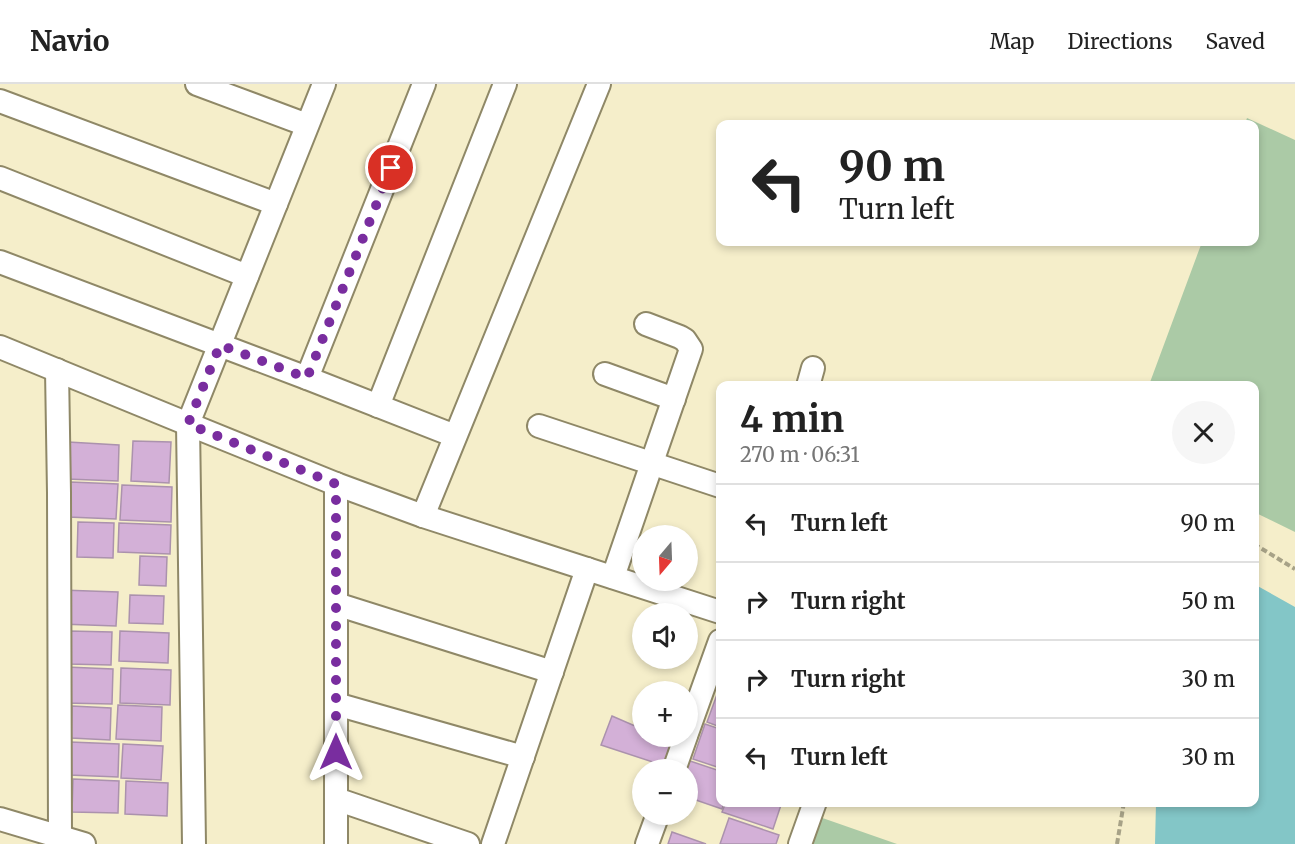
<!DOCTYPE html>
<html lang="en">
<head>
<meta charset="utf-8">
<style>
  :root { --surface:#fff; --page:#f6f6f6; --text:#222; --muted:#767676; --line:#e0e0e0 }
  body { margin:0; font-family:Merriweather,serif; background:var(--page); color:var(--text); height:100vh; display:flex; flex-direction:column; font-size:22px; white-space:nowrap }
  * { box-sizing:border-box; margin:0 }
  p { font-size:20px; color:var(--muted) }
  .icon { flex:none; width:33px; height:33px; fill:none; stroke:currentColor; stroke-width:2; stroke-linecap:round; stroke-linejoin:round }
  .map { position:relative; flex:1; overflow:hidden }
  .drawer { position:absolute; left:716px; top:297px; width:543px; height:426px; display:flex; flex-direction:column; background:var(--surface); border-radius:12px; box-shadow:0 3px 9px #0003 }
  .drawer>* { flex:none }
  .hud { position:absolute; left:716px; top:36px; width:543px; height:126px; border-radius:12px; box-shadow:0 3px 9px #0003; background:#fff; color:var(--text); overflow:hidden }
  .needle { width:39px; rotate:199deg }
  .tools { position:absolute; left:632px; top:441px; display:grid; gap:12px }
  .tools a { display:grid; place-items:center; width:66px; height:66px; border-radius:50%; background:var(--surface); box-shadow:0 3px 9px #0003; font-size:30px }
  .pin { position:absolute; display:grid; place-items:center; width:51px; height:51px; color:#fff; margin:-26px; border:3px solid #fff; border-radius:50%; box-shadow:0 2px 6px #0007 }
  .me { position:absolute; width:66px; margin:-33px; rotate:0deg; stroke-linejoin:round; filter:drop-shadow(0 0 4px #0008) }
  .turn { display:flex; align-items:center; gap:21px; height:126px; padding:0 24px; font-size:27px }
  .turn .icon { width:78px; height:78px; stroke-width:2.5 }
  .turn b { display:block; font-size:42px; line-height:51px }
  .round { display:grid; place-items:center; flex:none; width:63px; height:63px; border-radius:32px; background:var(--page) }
  .overview { display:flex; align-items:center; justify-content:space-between; height:102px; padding:0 24px }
  h1 { font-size:36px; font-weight:700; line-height:45px }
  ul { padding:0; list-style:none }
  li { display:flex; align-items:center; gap:18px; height:78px; padding:0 24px; border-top:2px solid var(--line) }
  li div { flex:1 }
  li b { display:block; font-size:22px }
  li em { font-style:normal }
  header { display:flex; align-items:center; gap:36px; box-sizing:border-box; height:84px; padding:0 30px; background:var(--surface); border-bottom:2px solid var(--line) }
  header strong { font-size:28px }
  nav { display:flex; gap:33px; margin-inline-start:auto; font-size:21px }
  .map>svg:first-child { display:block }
  .green { fill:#abcaa6 }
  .water { fill:#83c6c7 }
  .building { fill:#d3b0d7; stroke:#ab92ad; stroke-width:1.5 }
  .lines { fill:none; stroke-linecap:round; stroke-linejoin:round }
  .minor-casing { stroke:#8f8867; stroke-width:26 }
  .path { stroke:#a7a287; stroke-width:4; stroke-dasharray:6 3; stroke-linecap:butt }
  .minor { stroke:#fff; stroke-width:22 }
  .route { stroke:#792d9f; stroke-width:10; stroke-dasharray:0 18 }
</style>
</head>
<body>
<header>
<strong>Navio</strong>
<nav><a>Map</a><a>Directions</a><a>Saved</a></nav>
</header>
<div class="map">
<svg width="1295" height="760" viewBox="0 0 1295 760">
  <rect width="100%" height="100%" fill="#f5eeca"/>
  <g class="green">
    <polygon points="1247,34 1295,56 1295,448 1254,428 1254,302 1149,301 1202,158 1254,158 1254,40 1245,40"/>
    <polygon points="811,730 897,760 800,760"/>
  </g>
  <polygon class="water" points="1254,500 1295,523 1295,760 1155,760 1156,719 1254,718"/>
  <g class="building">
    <polygon points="133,357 171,358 169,399 131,397"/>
    <polygon points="68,358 119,361 118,397 67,395"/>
    <polygon points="70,398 118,400 116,435 68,433"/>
    <polygon points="122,401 172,403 171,438 120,436"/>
    <polygon points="78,438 114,439 113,474 77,473"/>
    <polygon points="119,439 171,441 170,470 118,468"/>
    <polygon points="140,472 167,473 166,502 139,501"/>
    <polygon points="61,506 118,508 116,542 60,540"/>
    <polygon points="130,511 164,512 163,540 129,539"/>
    <polygon points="69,547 112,548 111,581 68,580"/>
    <polygon points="120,547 169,549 168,579 119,577"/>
    <polygon points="66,583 113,585 112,620 64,619"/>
    <polygon points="121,584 171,586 170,621 120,619"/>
    <polygon points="719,605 720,605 720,643 707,638"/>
    <polygon points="118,621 162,623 161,657 116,655"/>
    <polygon points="72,622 111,624 110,656 71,654"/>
    <polygon points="612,632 642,645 642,652 660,652 674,658 665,682 601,661"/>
    <polygon points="705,640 720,645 720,684 693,675"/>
    <polygon points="70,658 119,660 118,693 69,691"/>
    <polygon points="123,660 163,662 161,696 121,694"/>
    <polygon points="687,676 720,687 720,718 724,718 722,725 687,713 687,686 683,686"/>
    <polygon points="73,695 119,697 118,729 72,728"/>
    <polygon points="126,697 168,699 167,732 125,730"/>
    <polygon points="726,718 782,718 773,745 722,728"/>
    <polygon points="729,734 779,751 776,760 720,760"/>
    <polygon points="672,748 706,760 668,760"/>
  </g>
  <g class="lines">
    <defs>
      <g id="minor">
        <polyline points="197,0 307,41"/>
        <polyline points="0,17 276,120"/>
        <polyline points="0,94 247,192"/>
        <polyline points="0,178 307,294 455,352"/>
        <polyline points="646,240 680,253 685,256 691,265 652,378"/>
        <polyline points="0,263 188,340 336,400 423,432 720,528"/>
        <polyline points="57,286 59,409 60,752"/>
        <polyline points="605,290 674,315"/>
        <polyline points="307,294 424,0"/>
        <polyline points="808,302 813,284"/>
        <polyline points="378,322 505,0"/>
        <polyline points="539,342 720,402"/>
        <polyline points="336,400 336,760"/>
        <polyline points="423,432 599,0"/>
        <polyline points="613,493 648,391"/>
        <polyline points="336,520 552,588"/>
        <polyline points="336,620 523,673"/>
        <polyline points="687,649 720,557"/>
        <polyline points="674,686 686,652"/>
        <polyline points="336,715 468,760"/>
        <polyline points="0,735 84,760"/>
        <polyline points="194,760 188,340 324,0"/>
        <polyline points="493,760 587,485"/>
        <polyline points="647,760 658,730"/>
        <polyline points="800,760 815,718"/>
      </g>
    </defs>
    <use href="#minor" class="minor-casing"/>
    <g class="path">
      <polyline points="1254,460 1295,485"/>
      <polyline points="1117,760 1124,718"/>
    </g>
    <use href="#minor" class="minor"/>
  </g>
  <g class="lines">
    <polyline class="route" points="336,668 336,400 188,340 220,261 307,294 391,84"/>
  </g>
</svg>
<div class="tools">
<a><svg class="needle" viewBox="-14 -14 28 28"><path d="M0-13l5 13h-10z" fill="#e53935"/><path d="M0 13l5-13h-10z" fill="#767676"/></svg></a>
<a><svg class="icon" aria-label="sound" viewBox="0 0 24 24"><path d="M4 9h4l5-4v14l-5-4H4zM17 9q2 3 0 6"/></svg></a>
<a>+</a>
<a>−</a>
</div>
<div class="pin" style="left:391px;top:84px;background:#d93025"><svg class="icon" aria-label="arrive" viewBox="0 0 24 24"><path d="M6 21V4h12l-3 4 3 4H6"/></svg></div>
<svg class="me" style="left:336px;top:668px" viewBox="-20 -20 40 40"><path d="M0-17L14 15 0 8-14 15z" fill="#792d9f" stroke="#fff" stroke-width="4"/></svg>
<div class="hud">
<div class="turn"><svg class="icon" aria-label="left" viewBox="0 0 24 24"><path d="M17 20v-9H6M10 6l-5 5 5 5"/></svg><div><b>90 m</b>Turn left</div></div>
</div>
<section class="drawer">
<div class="overview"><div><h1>4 min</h1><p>270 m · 06:31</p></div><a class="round"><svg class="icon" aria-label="close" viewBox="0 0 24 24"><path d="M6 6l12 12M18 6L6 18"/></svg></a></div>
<ul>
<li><svg class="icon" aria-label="left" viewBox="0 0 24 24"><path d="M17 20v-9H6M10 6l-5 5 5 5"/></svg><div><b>Turn left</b></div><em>90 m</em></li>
<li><svg class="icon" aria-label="right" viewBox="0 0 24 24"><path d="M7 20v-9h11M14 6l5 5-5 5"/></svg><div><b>Turn right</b></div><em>50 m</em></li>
<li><svg class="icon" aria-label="right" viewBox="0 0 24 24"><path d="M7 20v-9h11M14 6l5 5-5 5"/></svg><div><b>Turn right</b></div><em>30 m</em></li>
<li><svg class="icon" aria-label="left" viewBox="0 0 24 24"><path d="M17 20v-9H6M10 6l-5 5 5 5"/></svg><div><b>Turn left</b></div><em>30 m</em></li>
</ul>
</section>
</div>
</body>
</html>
